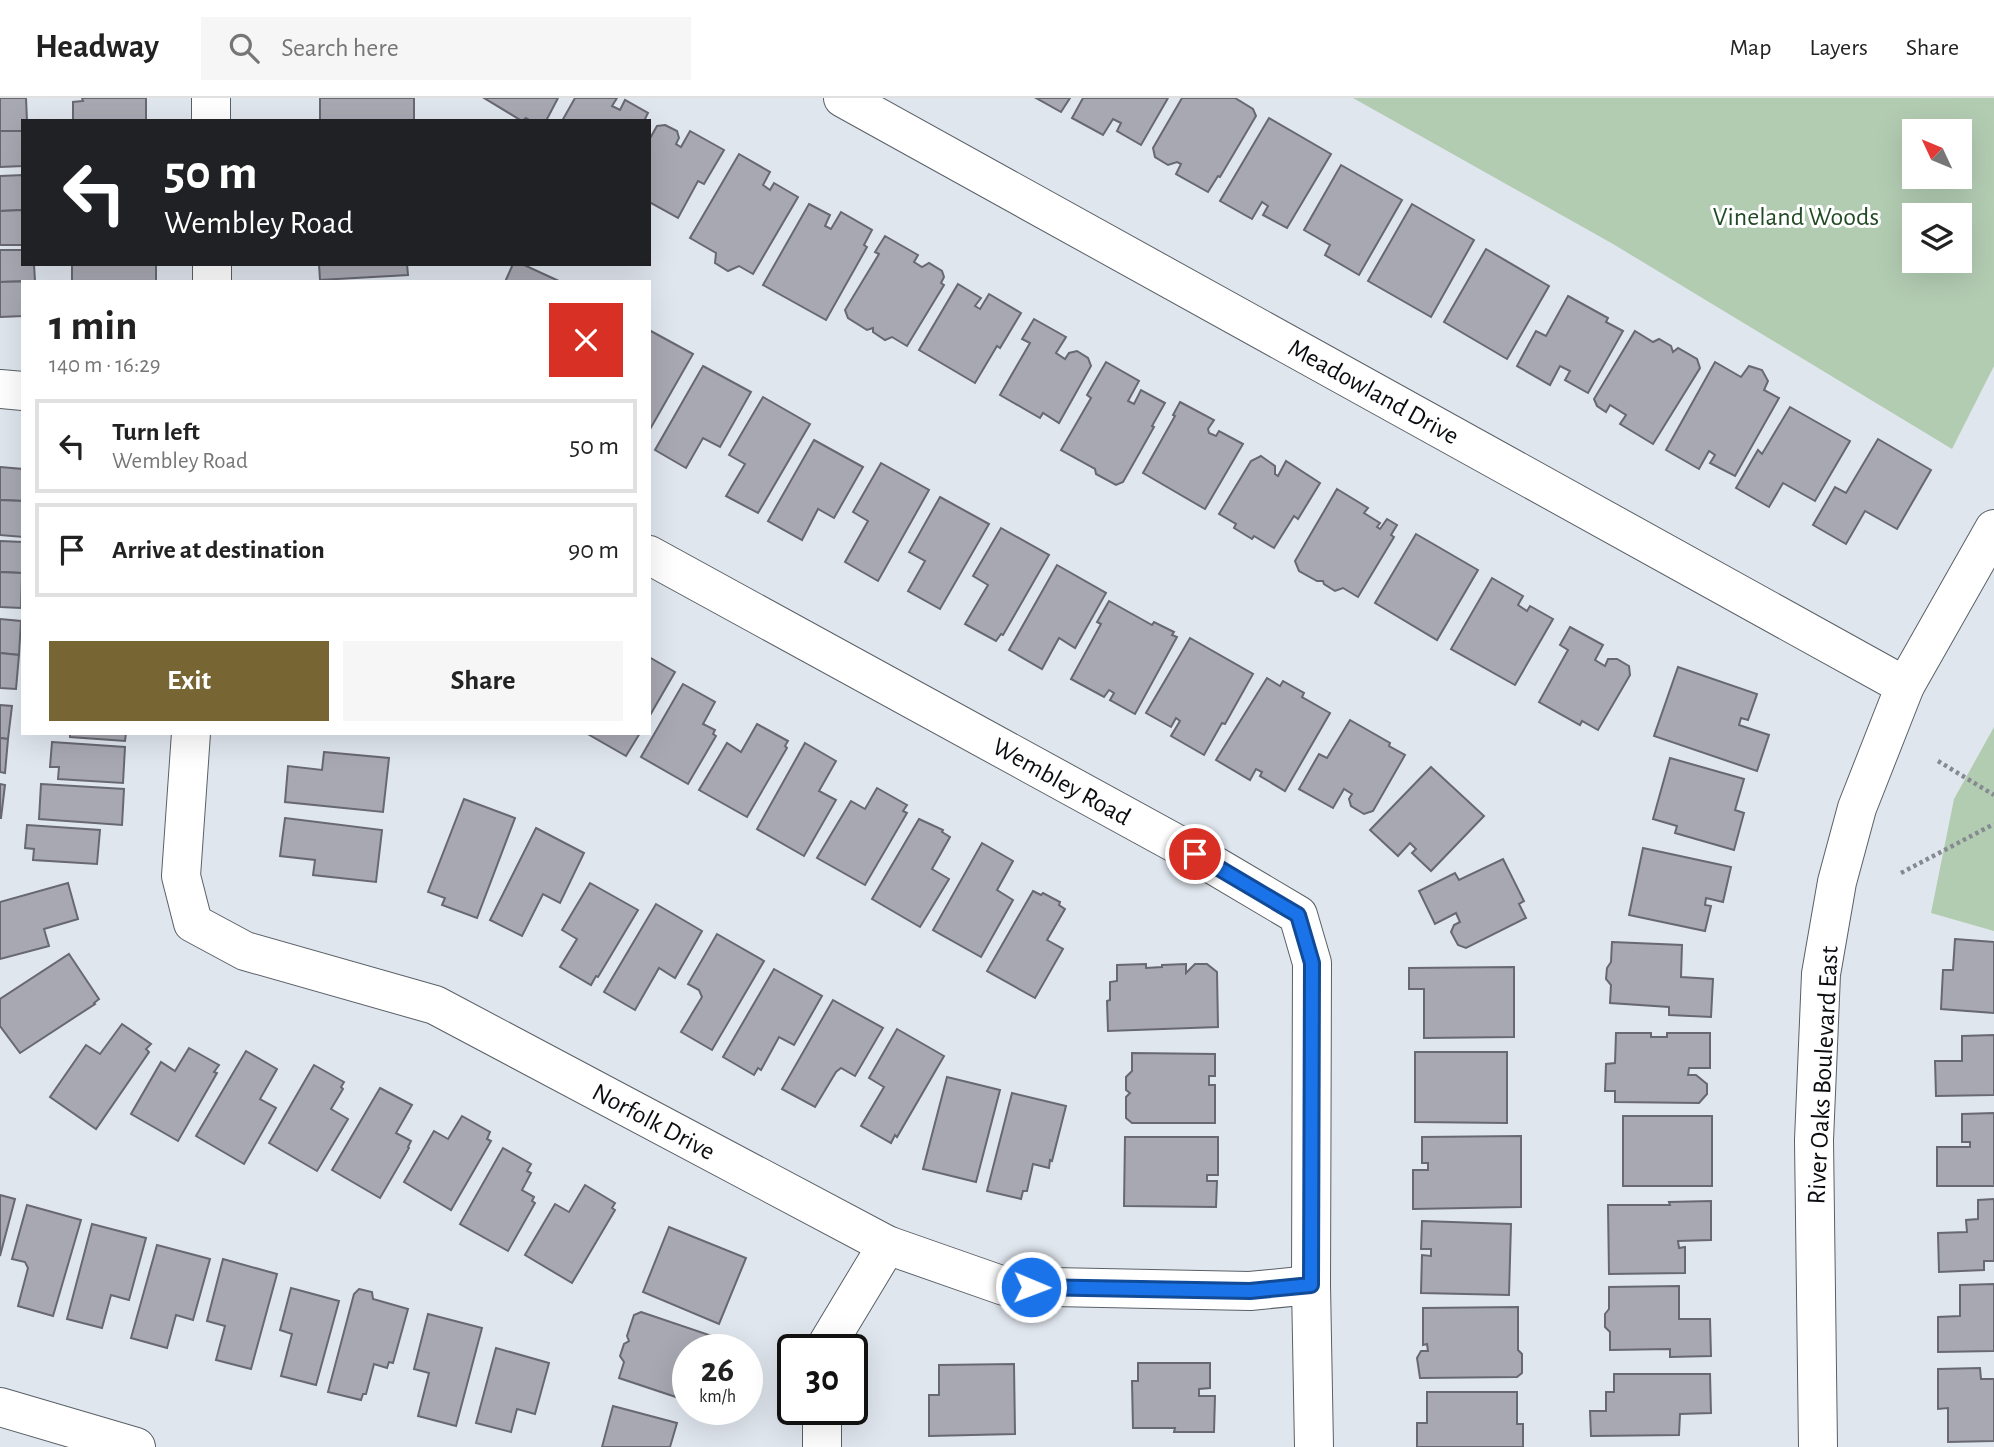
<!DOCTYPE html>
<html lang="en">
<head>
<meta charset="utf-8">
<style>
  :root { --surface:#fff; --page:#f6f6f6; --text:#222; --muted:#767676; --line:#e0e0e0; --accent:#786534 }
  body { margin:0; font-family:"Alegreya Sans",sans-serif; background:var(--page); color:var(--text); height:100vh; display:flex; flex-direction:column; font-size:26px; white-space:nowrap }
  * { box-sizing:border-box; margin:0 }
  p { font-size:23px; color:var(--muted) }
  .icon { flex:none; width:38px; height:38px; fill:none; stroke:currentColor; stroke-width:2; stroke-linecap:round; stroke-linejoin:round }
  .map { position:relative; flex:1; overflow:hidden }
  .drawer { position:absolute; left:21px; top:182px; width:630px; height:455px; display:flex; flex-direction:column; background:var(--surface); border-radius:0px; box-shadow:0 7px 28px #0002 }
  .drawer>* { flex:none }
  .banner { position:absolute; left:21px; top:21px; width:630px; height:147px; border-radius:0px; box-shadow:0 7px 28px #0002; background:#202124; color:#fff; overflow:hidden }
  .needle { width:46px; rotate:314deg }
  .controls { position:absolute; left:1902px; top:21px; display:grid; gap:14px }
  .controls a { display:grid; place-items:center; width:70px; height:70px; border-radius:0px; background:var(--surface); box-shadow:0 7px 28px #0002; font-size:35px }
  .speed { position:absolute; left:672px; top:1236px; display:flex; gap:14px; font-size:35px; font-weight:700; text-align:center }
  .speed>* { display:grid; place-content:center; width:91px; height:91px; border-radius:50%; background:var(--surface); box-shadow:0 7px 28px #0002; line-height:1 }
  .speed small { font-size:18px; font-weight:400 }
  .speed .limit { border:4px solid #111; border-radius:10px; background:#fff; color:#111 }
  .pin { position:absolute; display:grid; place-items:center; width:60px; height:60px; color:#fff; margin:-30px; border:4px solid #fff; border-radius:50%; box-shadow:0 2px 7px #0007 }
  .me { position:absolute; width:77px; margin:-38px; rotate:91deg; stroke-linejoin:round; filter:drop-shadow(0 0 5px #0008) }
  .turn { display:flex; align-items:center; gap:24px; height:147px; padding:0 28px; font-size:32px }
  .turn .icon { width:91px; height:91px; stroke-width:2.5 }
  .turn b { display:block; font-size:49px; line-height:60px }
  .round { display:grid; place-items:center; flex:none; width:74px; height:74px; border-radius:0px; background:var(--page) }
  .summary { display:flex; align-items:center; justify-content:space-between; height:119px; padding:0 28px }
  h1 { font-size:42px; font-weight:700; line-height:52px }
  .cta { display:flex; gap:14px; margin-top:auto; padding:14px 28px }
  .cta a { flex:1; height:80px; border-radius:0px; background:var(--accent); color:#fff; font-size:28px; font-weight:700; line-height:80px; text-align:center }
  .cta a+a { background:var(--page); color:var(--text) }
  ul { padding:0; list-style:none }
  li { display:flex; align-items:center; gap:21px; height:94px; margin:0 14px 10px; padding:0 14px; border:4px solid var(--line); border-radius:0px }
  li div { flex:1 }
  li b { display:block; font-size:26px }
  li em { font-style:normal }
  header { display:flex; align-items:center; gap:42px; box-sizing:border-box; height:98px; padding:0 35px; background:var(--surface); border-bottom:2px solid var(--line) }
  header strong { font-size:33px }
  nav { display:flex; gap:38px; margin-inline-start:auto; font-size:24px }
  .search { width:490px; height:63px; background:var(--page); display:flex; align-items:center; gap:18px; box-sizing:border-box; padding:0 24px; border-radius:0px; color:var(--muted); font-size:26px }
  .map>svg:first-child { display:block }
  .green { fill:#b2ccb2; fill-rule:evenodd }
  .building { fill:#a7a8b1; stroke:#676871; stroke-width:2 }
  .lines { fill:none; stroke-linecap:round; stroke-linejoin:round }
  .minor-casing { stroke:#5a6067; stroke-width:40 }
  .tertiary-casing { stroke:#5a6067; stroke-width:40 }
  .path { stroke:#868a90; stroke-width:4.5; stroke-dasharray:3.5 3.5; stroke-linecap:butt }
  .minor { stroke:#fff; stroke-width:38 }
  .tertiary { stroke:#fff; stroke-width:38 }
  .route-casing { stroke:#114b97; stroke-width:18 }
  .route { stroke:#1a73e8; stroke-width:12 }
  .labels { text-anchor:middle; stroke-width:6; stroke-linejoin:round; paint-order:stroke }
  .park-label { font-size:26px; fill:#224b25; stroke:#fff }
  .street-label { font-size:26px; fill:#0b0d10; stroke:#fff }
</style>
</head>
<body>
<header>
<strong>Headway</strong>
<div class="search"><svg class="icon" aria-label="search" viewBox="0 0 24 24"><circle cx="10" cy="10" r="6"/><path d="M15 15l6 6"/></svg>Search here</div>
<nav><a>Map</a><a>Layers</a><a>Share</a></nav>
</header>
<div class="map">
<svg width="1994" height="1349" viewBox="0 0 1994 1349">
  <rect width="100%" height="100%" fill="#e0e6ee"/>
  <g class="green">
    <path d="M1353 0H1994V268L1952 351 1613 146ZM1914 33H1960V79H1914ZM1914 117H1960V163H1914Z"/>
    <polygon points="1994,629 1994,833 1931,815 1954,701"/>
  </g>
  <g class="building">
    <polygon points="0,0 26,0 27,23 23,23 23,33 0,33"/>
    <polygon points="82,0 146,0 146,23 73,23 73,4 83,3"/>
    <rect x="320" y="0" width="94" height="23"/>
    <polygon points="484,0 558,0 546,23 531,23 526,20 522,23"/>
    <polygon points="575,0 617,0 612,8 620,12 625,2 648,15 644,23 562,23"/>
    <polygon points="1036,0 1070,0 1061,14"/>
    <polygon points="1083,0 1168,0 1141,47 1117,33 1121,25 1113,21 1103,37 1072,20"/>
    <polygon points="1182,0 1235,0 1253,11 1256,18 1220,79 1218,78 1208,94 1176,76 1181,66 1177,64 1168,67 1155,59 1153,50"/>
    <polygon points="1269,20 1331,56 1287,130 1263,117 1268,108 1262,104 1252,121 1220,103"/>
    <polygon points="665,27 677,33 679,40 676,46 681,49 690,33 724,52 704,86 698,83 678,120 649,104 649,42 657,28"/>
    <polygon points="0,33 23,33 23,68 0,69"/>
    <polygon points="739,56 770,74 763,87 770,92 774,85 798,99 753,176 739,168 728,173 715,165 716,155 690,140"/>
    <polygon points="1341,67 1402,102 1359,177 1325,157 1330,147 1304,132"/>
    <polygon points="23,77 23,112 0,113 0,78"/>
    <polygon points="809,106 830,117 825,128 831,131 841,114 872,132 864,147 867,149 826,222 763,187"/>
    <polygon points="1412,106 1474,142 1431,219 1368,183"/>
    <polygon points="23,112 23,147 0,147 0,113"/>
    <polygon points="885,138 918,157 914,164 922,169 929,165 942,173 944,179 941,185 944,187 907,248 892,239 885,242 873,234 873,230 867,232 848,220 845,212 879,156 875,154"/>
    <polygon points="1486,151 1549,188 1507,261 1444,224"/>
    <polygon points="0,152 23,152 23,166 34,166 35,183 0,184"/>
    <polygon points="72,166 156,167 156,183 72,184"/>
    <polygon points="319,166 407,166 408,177 320,182"/>
    <polygon points="513,166 522,166 561,184 505,184"/>
    <polygon points="35,183 23,184 23,218 0,219 0,184"/>
    <polygon points="958,186 981,200 975,208 980,211 989,196 1021,215 1000,250 997,248 975,285 919,252"/>
    <polygon points="1568,198 1608,220 1606,224 1623,233 1588,295 1565,282 1570,273 1560,268 1550,287 1517,268 1536,233 1546,238"/>
    <polygon points="1034,221 1066,239 1056,255 1065,261 1069,255 1077,253 1088,260 1091,268 1059,325 1043,315 1040,320 1000,297 1030,245 1022,241"/>
    <polygon points="649,232 693,256 649,333"/>
    <polygon points="1635,233 1653,244 1659,241 1671,248 1673,254 1678,250 1697,261 1700,270 1653,346 1620,326 1626,317 1610,307 1606,314 1597,308 1594,301"/>
    <polygon points="1106,264 1139,283 1128,303 1134,306 1141,292 1165,305 1152,328 1154,329 1123,384 1116,387 1096,376 1095,371 1061,352 1091,300 1087,297"/>
    <polygon points="1715,264 1741,279 1749,268 1762,272 1768,283 1764,292 1779,300 1735,378 1710,365 1715,357 1709,353 1699,371 1666,352"/>
    <polygon points="703,268 751,294 720,349 703,340 686,370 655,352"/>
    <polygon points="763,299 810,326 758,415 726,398 745,366 729,357"/>
    <polygon points="1180,304 1214,322 1208,331 1209,335 1216,338 1219,333 1243,346 1205,411 1143,375 1175,318 1173,317"/>
    <polygon points="1790,309 1850,343 1815,403 1783,385 1769,409 1736,390 1758,352 1762,356"/>
    <polygon points="1878,341 1931,372 1897,431 1865,413 1846,446 1813,427 1835,389 1846,395"/>
    <polygon points="814,342 863,369 834,420 818,411 802,442 768,423"/>
    <polygon points="1261,358 1275,368 1275,376 1278,378 1286,363 1320,385 1298,421 1294,418 1274,450 1254,438 1252,441 1234,430 1236,426 1219,416 1251,363"/>
    <polygon points="881,365 929,392 878,483 845,464 868,423 853,414"/>
    <polygon points="0,369 23,371 23,403 0,402"/>
    <polygon points="1337,391 1368,410 1364,415 1380,425 1377,429 1380,431 1387,421 1397,427 1391,437 1394,439 1358,499 1343,490 1335,493 1324,486 1323,483 1317,483 1299,473 1295,463"/>
    <polygon points="940,399 989,426 940,511 908,493 925,463 909,454"/>
    <polygon points="0,402 23,403 23,439 0,437"/>
    <polygon points="1001,430 1049,457 1003,537 1001,536 996,543 965,526 988,487 973,478"/>
    <polygon points="1416,436 1478,472 1437,542 1375,505"/>
    <polygon points="0,443 23,444 22,475 0,474"/>
    <polygon points="1057,467 1106,495 1075,550 1059,540 1042,571 1009,552"/>
    <polygon points="0,474 22,475 21,510 0,509"/>
    <polygon points="1492,480 1523,498 1518,507 1527,513 1530,508 1553,521 1515,587 1451,551"/>
    <polygon points="1109,503 1152,527 1154,524 1174,534 1172,537 1177,539 1135,616 1110,602 1114,595 1109,592 1104,599 1071,581 1101,526 1097,524"/>
    <polygon points="0,521 21,523 19,557 0,555"/>
    <polygon points="1570,529 1603,547 1595,562 1605,568 1608,561 1617,561 1629,568 1630,577 1598,632 1582,623 1580,627 1539,604 1568,552 1560,547"/>
    <polygon points="1190,540 1253,576 1225,626 1222,625 1204,657 1171,638 1180,623 1176,620 1171,629 1146,615"/>
    <polygon points="0,555 19,557 16,591 0,590"/>
    <polygon points="649,559 675,574 649,619"/>
    <polygon points="1678,569 1757,596 1748,622 1741,620 1739,627 1769,637 1757,673 1654,638"/>
    <polygon points="1267,580 1280,588 1283,583 1304,595 1302,599 1330,615 1285,693 1260,678 1262,674 1256,671 1250,682 1216,662"/>
    <polygon points="683,586 715,604 703,626 715,632 713,636 716,638 688,686 641,659"/>
    <polygon points="0,607 12,608 8,641 0,640"/>
    <polygon points="1350,622 1390,645 1389,648 1405,657 1373,713 1364,716 1351,708 1349,701 1352,696 1344,691 1333,710 1299,691 1319,656 1327,660"/>
    <polygon points="757,626 788,643 785,648 787,650 747,719 699,692 727,645 741,654"/>
    <polygon points="63,635 126,635 125,643 70,639 70,636"/>
    <polygon points="586,635 640,635 626,658"/>
    <polygon points="0,640 8,641 5,675 0,674"/>
    <polygon points="52,644 125,649 123,685 58,681 59,669 50,669"/>
    <polygon points="805,645 836,663 819,693 836,702 804,758 757,731"/>
    <polygon points="324,654 389,660 383,714 285,704 288,668 322,672"/>
    <polygon points="1670,660 1744,681 1735,712 1744,715 1734,752 1675,735 1677,728 1653,721"/>
    <polygon points="1431,669 1484,718 1431,773 1412,755 1416,751 1410,745 1398,758 1370,732"/>
    <polygon points="0,686 5,687 1,720 0,720"/>
    <polygon points="41,686 124,691 122,727 39,721"/>
    <polygon points="877,690 907,707 903,713 907,715 865,787 817,760 851,703 865,711"/>
    <polygon points="464,701 515,720 477,820 442,807 445,800 428,794"/>
    <polygon points="285,720 382,732 376,784 313,777 315,762 280,758"/>
    <polygon points="919,721 943,732 942,734 950,739 932,771 949,781 920,829 872,801"/>
    <polygon points="27,727 100,732 97,766 33,762 34,751 25,750"/>
    <polygon points="536,730 584,755 560,805 543,796 522,838 490,822"/>
    <polygon points="982,745 1013,763 997,792 1013,802 981,859 933,832"/>
    <polygon points="1643,750 1731,769 1723,804 1706,800 1705,807 1711,808 1705,833 1629,817"/>
    <polygon points="1503,761 1524,803 1519,806 1526,820 1466,850 1458,847 1451,834 1454,827 1460,824 1456,815 1435,826 1419,793 1455,775 1459,782"/>
    <polygon points="68,785 78,821 44,831 49,848 0,861 0,804"/>
    <polygon points="590,785 638,812 598,879 596,878 591,887 560,869 577,841 562,832"/>
    <polygon points="1033,793 1041,797 1043,795 1060,804 1059,807 1065,811 1047,842 1063,851 1035,900 987,873"/>
    <polygon points="656,806 702,833 675,880 659,870 635,912 604,894"/>
    <polygon points="717,836 764,863 712,952 681,934 702,899 699,892 688,886"/>
    <polygon points="1955,841 1994,844 1994,915 1941,911 1943,872 1953,872"/>
    <polygon points="1612,844 1682,847 1681,879 1713,881 1711,919 1669,917 1669,909 1610,905 1611,887 1606,881 1607,870 1611,864"/>
    <polygon points="69,856 99,901 94,905 95,906 20,955 0,928 0,901"/>
    <polygon points="1146,866 1146,870 1162,869 1162,867 1186,866 1186,875 1195,866 1207,866 1217,874 1218,929 1108,933 1107,903 1110,902 1110,884 1117,883 1117,867"/>
    <polygon points="1514,869 1514,939 1424,940 1424,891 1409,891 1409,870"/>
    <polygon points="774,871 822,898 794,947 779,939 761,972 758,970 754,977 723,959"/>
    <polygon points="833,902 883,930 855,978 841,970 836,974 815,1009 782,991"/>
    <polygon points="122,926 151,946 146,951 149,954 96,1031 50,999 86,947 100,956"/>
    <polygon points="897,931 944,958 897,1039 895,1037 891,1045 861,1028 884,989 869,980"/>
    <polygon points="1616,935 1651,935 1651,939 1667,939 1667,935 1710,935 1710,970 1689,970 1688,977 1696,977 1707,986 1707,996 1699,1005 1615,1004 1615,993 1605,993 1606,966 1615,965"/>
    <polygon points="1994,937 1994,997 1936,998 1935,963 1962,963 1962,938"/>
    <polygon points="189,950 219,967 214,974 217,975 178,1043 131,1016 161,964 175,973"/>
    <polygon points="246,953 277,971 260,1001 276,1010 244,1066 196,1038"/>
    <polygon points="1415,954 1507,954 1507,1025 1415,1024"/>
    <polygon points="1132,955 1215,956 1215,978 1209,978 1209,987 1215,987 1215,1025 1132,1025 1126,1020 1126,999 1130,995 1126,992 1126,979 1132,973"/>
    <polygon points="314,967 344,984 341,989 343,991 331,1011 348,1021 317,1073 269,1045"/>
    <polygon points="947,979 1000,992 976,1084 923,1071"/>
    <polygon points="380,990 412,1007 396,1035 411,1043 408,1049 409,1050 380,1100 332,1072"/>
    <polygon points="1012,995 1066,1008 1052,1063 1050,1062 1049,1070 1033,1066 1027,1093 1023,1093 1021,1101 987,1093"/>
    <polygon points="1994,1015 1994,1088 1937,1088 1937,1049 1970,1049 1970,1044 1962,1044 1962,1016"/>
    <polygon points="462,1018 490,1034 487,1041 491,1043 451,1112 404,1084 434,1033 448,1041"/>
    <rect x="1623" y="1018" width="89" height="70"/>
    <polygon points="1521,1038 1521,1109 1413,1111 1413,1072 1428,1072 1428,1065 1422,1065 1422,1039"/>
    <polygon points="1125,1039 1218,1039 1218,1077 1207,1077 1207,1083 1217,1083 1216,1109 1124,1108"/>
    <polygon points="503,1050 531,1066 527,1073 531,1075 522,1092 534,1099 532,1103 535,1105 508,1153 460,1126"/>
    <polygon points="585,1087 615,1105 612,1110 615,1112 572,1185 525,1157 555,1106 569,1114"/>
    <polygon points="0,1097 15,1101 0,1158"/>
    <polygon points="1994,1101 1994,1163 1984,1163 1984,1172 1939,1174 1938,1135 1967,1134 1966,1122 1978,1121 1978,1102"/>
    <polygon points="1711,1103 1711,1142 1678,1143 1679,1150 1685,1149 1685,1175 1609,1176 1608,1107 1670,1107 1669,1104"/>
    <polygon points="27,1107 81,1122 53,1218 18,1208 28,1170 25,1164 12,1161"/>
    <polygon points="1422,1123 1511,1126 1509,1197 1421,1195 1422,1157 1431,1158 1431,1151 1421,1151"/>
    <polygon points="92,1126 146,1140 129,1202 111,1197 102,1230 67,1221"/>
    <polygon points="669,1129 746,1160 719,1226 643,1194"/>
    <polygon points="157,1147 210,1161 193,1222 176,1217 167,1250 131,1240"/>
    <polygon points="223,1161 277,1176 251,1271 216,1262 225,1228 207,1223"/>
    <polygon points="1994,1186 1994,1253 1938,1254 1938,1219 1960,1218 1960,1187"/>
    <polygon points="1679,1188 1679,1221 1710,1221 1711,1258 1670,1259 1670,1251 1610,1252 1610,1234 1605,1229 1605,1216 1609,1211 1609,1189"/>
    <polygon points="291,1190 339,1203 316,1287 281,1278 292,1236 280,1232"/>
    <polygon points="359,1191 372,1194 373,1201 408,1211 393,1265 389,1264 387,1270 374,1266 366,1296 363,1296 361,1302 328,1294 354,1196"/>
    <polygon points="1518,1209 1518,1252 1522,1256 1522,1275 1517,1279 1420,1280 1417,1260 1421,1253 1428,1253 1427,1246 1423,1247 1423,1210"/>
    <polygon points="641,1214 721,1241 717,1251 688,1251 688,1303 619,1280 624,1264 620,1258 624,1246 629,1243 627,1238 634,1217"/>
    <polygon points="428,1216 482,1230 456,1328 418,1318 429,1275 414,1271"/>
    <polygon points="496,1250 549,1265 535,1316 517,1311 511,1334 476,1325"/>
    <polygon points="1138,1265 1210,1265 1210,1290 1199,1291 1199,1298 1215,1298 1214,1334 1174,1334 1175,1330 1133,1330 1132,1283 1138,1283"/>
    <polygon points="1014,1266 1015,1336 929,1338 929,1297 939,1297 939,1267"/>
    <polygon points="1980,1270 1981,1281 1994,1281 1994,1343 1948,1344 1948,1310 1938,1311 1938,1271"/>
    <polygon points="1614,1276 1710,1276 1711,1315 1680,1316 1679,1337 1591,1338 1590,1313 1606,1313 1606,1294 1614,1294"/>
    <polygon points="1427,1294 1517,1294 1517,1326 1523,1326 1523,1349 1417,1349 1417,1325 1427,1325"/>
    <polygon points="613,1308 677,1325 670,1349 602,1349"/>
  </g>
  <g class="lines">
    <defs>
      <g id="minor">
        <polyline points="211,0 211,23"/>
        <polyline points="843,0 1905,588"/>
        <polyline points="212,166 212,184"/>
        <polyline points="0,291 23,293"/>
        <polyline points="649,457 1195,756 1298,817 1312,865 1311,1187 1314,1349"/>
        <polyline points="191,635 181,778 193,825 245,853 435,907 887,1147 1004,1188 1250,1193 1311,1187"/>
        <polyline points="828,1251 828,1245 887,1147"/>
        <polyline points="0,1309 136,1349"/>
        <polyline points="822,1349 822,1311"/>
      </g>
      <polyline id="tertiary" points="1818,1349 1814,1042 1821,876 1837,784 1857,710 1905,588 1994,431"/>
    </defs>
    <use href="#minor" class="minor-casing"/>
    <use href="#tertiary" class="tertiary-casing"/>
    <g class="path">
      <polyline points="1938,663 1994,697"/>
      <polyline points="1901,775 1994,726"/>
    </g>
    <use href="#minor" class="minor"/>
    <use href="#tertiary" class="tertiary"/>
  </g>
  <g class="lines">
    <defs>
      <polyline id="route" points="1031,1189 1250,1193 1311,1187 1312,865 1298,817 1195,756"/>
    </defs>
    <use href="#route" class="route-casing"/>
    <use href="#route" class="route"/>
  </g>
  <g class="labels">
    <g class="park-label">
      <text x="1796" y="127">Vineland Woods</text>
    </g>
    <g class="street-label">
      <text transform="translate(1374 293) rotate(29)" y="9">Meadowland Drive</text>
      <text transform="translate(1062 683) rotate(29)" y="9">Wembley Road</text>
      <text transform="translate(1822 977) rotate(-87)" y="9">River Oaks Boulevard East</text>
      <text transform="translate(654 1023) rotate(28)" y="9">Norfolk Drive</text>
    </g>
  </g>
</svg>
<div class="controls">
<a><svg class="needle" viewBox="-14 -14 28 28"><path d="M0-13l5 13h-10z" fill="#e53935"/><path d="M0 13l5-13h-10z" fill="#767676"/></svg></a>
<a><svg class="icon" aria-label="layers" viewBox="0 0 24 24"><path d="M12 4l9 5-9 5-9-5zM3 14l9 5 9-5"/></svg></a>
</div>
<div class="speed"><div>26<small>km/h</small></div><div class="limit">30</div></div>
<div class="pin" style="left:1195px;top:756px;background:#d93025"><svg class="icon" aria-label="arrive" viewBox="0 0 24 24"><path d="M6 21V4h12l-3 4 3 4H6"/></svg></div>
<svg class="me" style="left:1031px;top:1189px" viewBox="-20 -20 40 40"><circle r="17" fill="#1a73e8" stroke="#fff" stroke-width="3"/><path d="M0-11L8 9 0 5-8 9z" fill="#fff"/></svg>
<div class="banner">
<div class="turn"><svg class="icon" aria-label="left" viewBox="0 0 24 24"><path d="M17 20v-9H6M10 6l-5 5 5 5"/></svg><div><b>50 m</b>Wembley Road</div></div>
</div>
<section class="drawer">
<div class="summary"><div><h1>1 min</h1><p>140 m · 16:29</p></div><a class="round" style="background:#d93025;color:#fff"><svg class="icon" aria-label="close" viewBox="0 0 24 24"><path d="M6 6l12 12M18 6L6 18"/></svg></a></div>
<ul>
<li><svg class="icon" aria-label="left" viewBox="0 0 24 24"><path d="M17 20v-9H6M10 6l-5 5 5 5"/></svg><div><b>Turn left</b><p>Wembley Road</p></div><em>50 m</em></li>
<li><svg class="icon" aria-label="arrive" viewBox="0 0 24 24"><path d="M6 21V4h12l-3 4 3 4H6"/></svg><div><b>Arrive at destination</b></div><em>90 m</em></li>
</ul>
<div class="cta"><a>Exit</a><a>Share</a></div>
</section>
</div>
</body>
</html>
